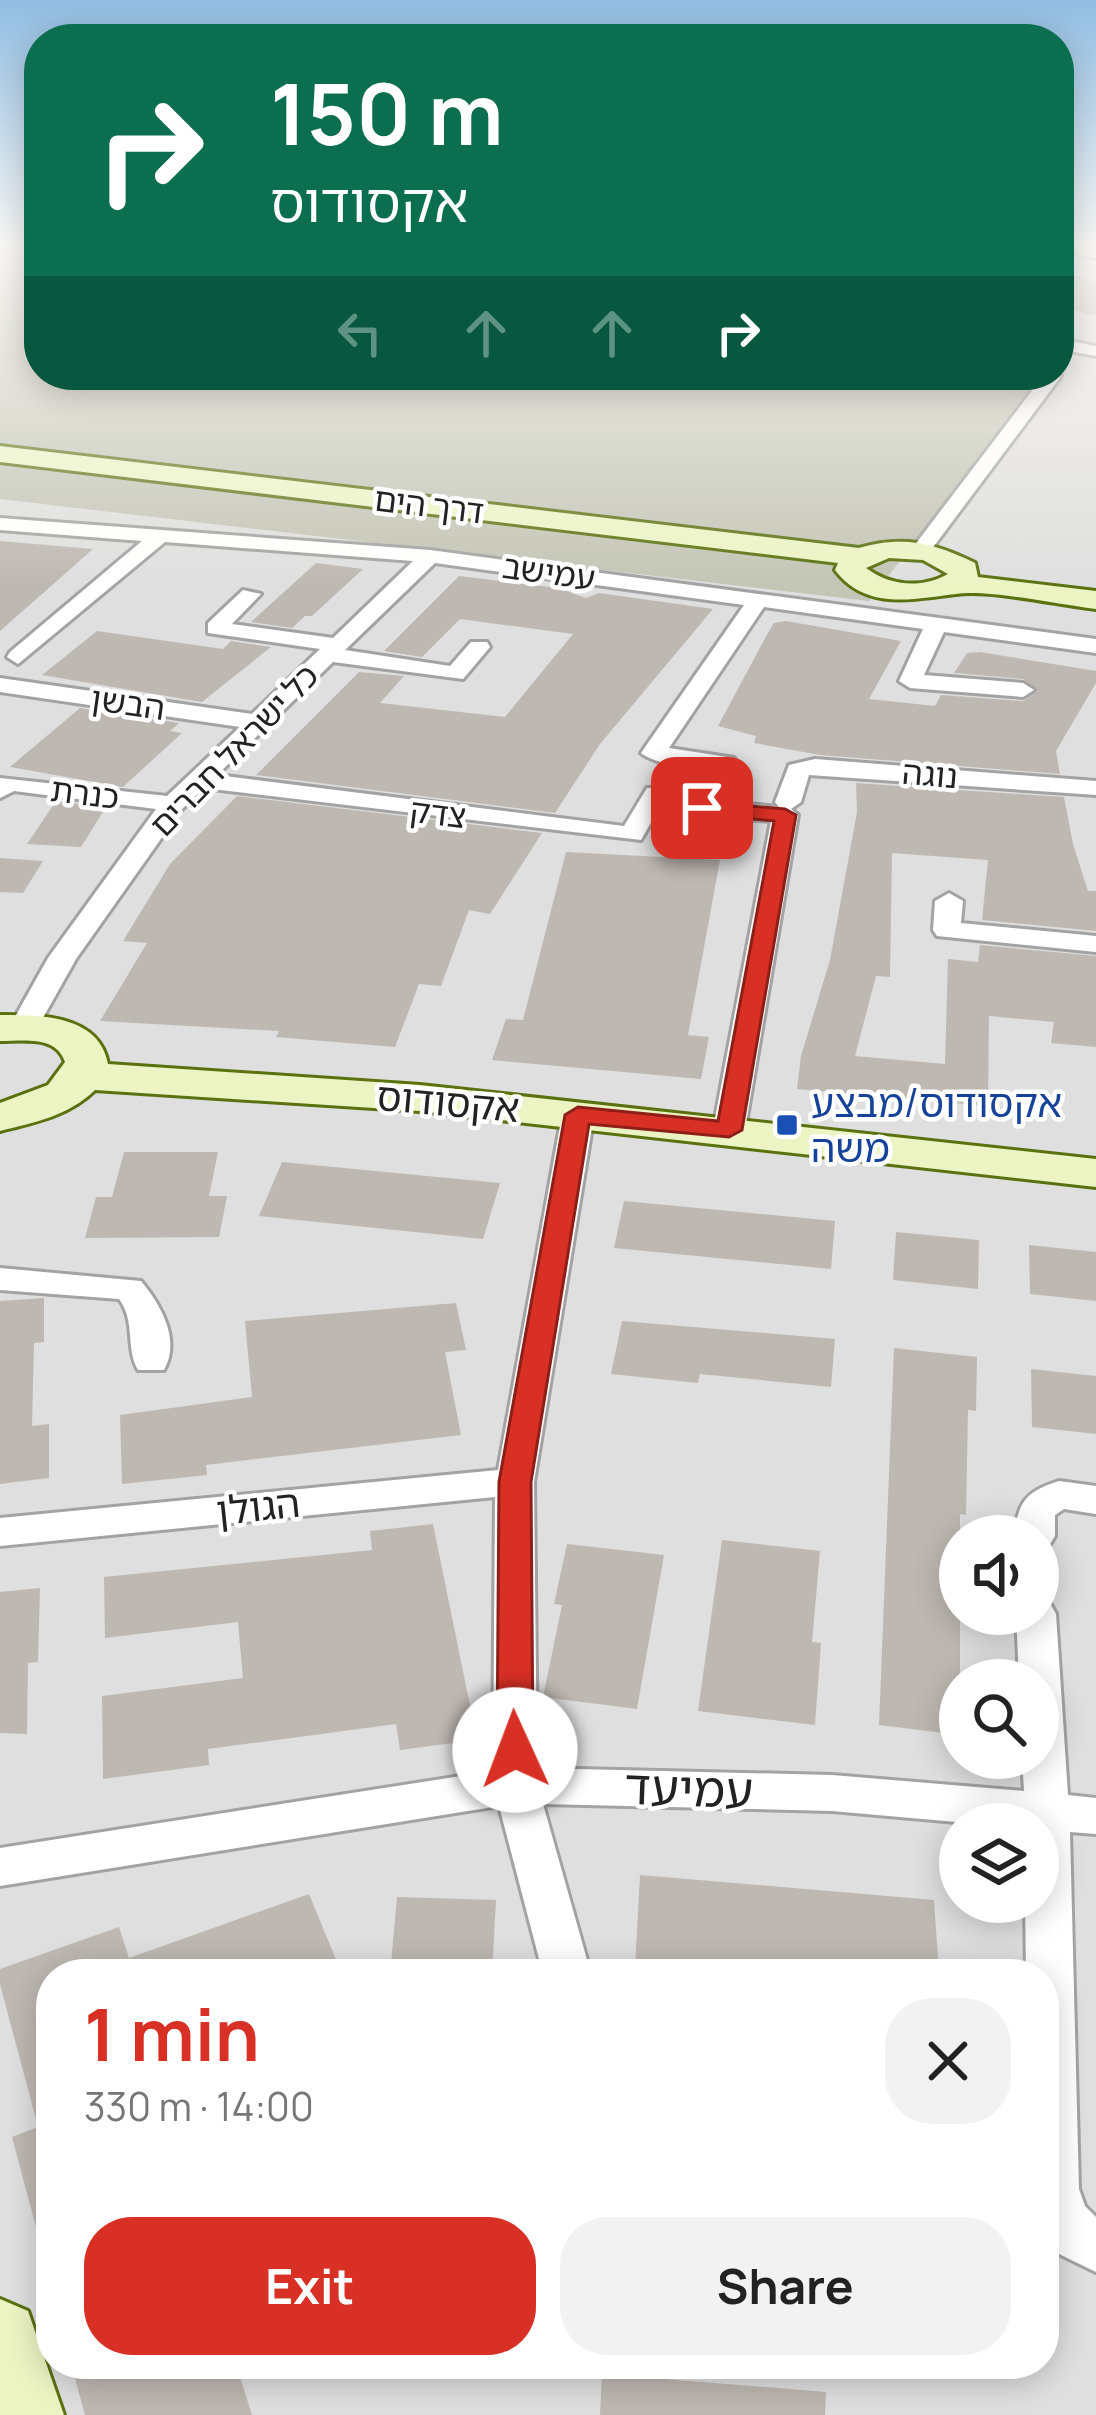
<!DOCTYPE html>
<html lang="en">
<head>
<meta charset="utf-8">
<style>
  :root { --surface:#fff; --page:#f2f2f2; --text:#222; --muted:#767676; --accent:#d93025 }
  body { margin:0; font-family:Manrope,"Noto Sans Hebrew",sans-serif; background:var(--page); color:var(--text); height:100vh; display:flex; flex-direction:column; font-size:45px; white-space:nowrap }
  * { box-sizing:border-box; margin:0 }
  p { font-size:39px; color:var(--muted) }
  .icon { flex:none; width:66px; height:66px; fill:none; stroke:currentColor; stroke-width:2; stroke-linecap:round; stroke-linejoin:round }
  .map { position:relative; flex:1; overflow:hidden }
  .side { position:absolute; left:36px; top:1959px; width:1023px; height:420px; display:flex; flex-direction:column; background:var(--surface); border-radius:48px; box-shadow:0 6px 30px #0003 }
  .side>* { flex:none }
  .hud { position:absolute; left:24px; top:24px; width:1050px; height:366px; border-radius:48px; box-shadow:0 6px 30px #0003; background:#0b6e4f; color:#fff; overflow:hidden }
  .controls { position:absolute; left:939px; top:1515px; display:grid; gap:24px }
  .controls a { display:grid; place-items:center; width:120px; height:120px; border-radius:50%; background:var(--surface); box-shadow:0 6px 30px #0003; font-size:60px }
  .pin { position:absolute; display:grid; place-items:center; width:102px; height:102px; color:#fff; margin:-51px; border-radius:24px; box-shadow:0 6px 18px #0006 }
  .me { position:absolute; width:132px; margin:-66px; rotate:358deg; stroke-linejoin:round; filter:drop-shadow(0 0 9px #0008) }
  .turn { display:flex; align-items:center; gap:42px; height:252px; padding:0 48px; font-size:54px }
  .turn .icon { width:156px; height:156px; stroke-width:2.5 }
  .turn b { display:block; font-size:84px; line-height:102px }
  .lanes { display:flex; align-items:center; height:114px; padding:0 48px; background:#0003; justify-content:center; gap:60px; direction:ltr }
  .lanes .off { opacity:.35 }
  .round { display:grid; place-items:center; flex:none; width:126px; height:126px; border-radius:48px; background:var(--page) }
  .overview { display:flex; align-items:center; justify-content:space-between; height:204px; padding:0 48px }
  h1 { font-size:72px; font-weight:700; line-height:90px; color:var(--accent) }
  .button { display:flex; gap:24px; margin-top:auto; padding:24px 48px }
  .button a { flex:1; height:138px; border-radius:48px; background:var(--accent); color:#fff; font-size:48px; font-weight:700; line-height:138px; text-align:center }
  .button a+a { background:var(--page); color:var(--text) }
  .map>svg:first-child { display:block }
  .residential { fill:#dfdfdf; fill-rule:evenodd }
  .construction { fill:#c3c5b5 }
  .building { fill:#beb8b2 }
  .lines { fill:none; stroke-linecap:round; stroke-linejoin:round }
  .street-casing { stroke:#a3a3a3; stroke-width:6 }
  .secondary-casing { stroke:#5b7110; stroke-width:6 }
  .street { fill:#fff; fill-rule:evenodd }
  .secondary { fill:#ecf4c4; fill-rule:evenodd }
  .route { fill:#d93025; stroke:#8d1f18; stroke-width:3 }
  .transit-dot { fill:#1a4fb4; stroke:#fff; stroke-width:4.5 }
  .labels { text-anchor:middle; stroke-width:9; stroke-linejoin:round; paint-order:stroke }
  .far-street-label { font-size:33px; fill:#222; stroke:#fff }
  .street-label { font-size:39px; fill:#222; stroke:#fff }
  .transit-label { font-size:39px; fill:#164399; stroke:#fff; text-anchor:start }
  .near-street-label { font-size:48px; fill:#222; stroke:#fff }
</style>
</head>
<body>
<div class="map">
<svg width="1096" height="2415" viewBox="0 0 1096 2415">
  <rect width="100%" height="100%" fill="#f1efe9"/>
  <path class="residential" d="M0 249H39V375H1059V249H1096V2415H0ZM960 1536H1038V1614H960ZM960 1680H1038V1758H960ZM960 1824H1038V1902H960ZM51 1974H1044V2364H51Z"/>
  <polygon class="construction" points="0,249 39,249 39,375 1044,375 869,601 0,499"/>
  <g class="building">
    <polygon points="1059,272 1096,282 1096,316 1059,306"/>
    <polygon points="0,541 93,549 0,631"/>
    <polygon points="316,563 363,569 312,616 305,616 292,628 251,622"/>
    <polygon points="459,576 559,588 586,598 599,593 713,609 600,744 555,813 256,775 359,672 404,676 380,703 505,717 573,634 460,619 422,657 384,651"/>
    <polygon points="786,621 901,641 869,699 935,706 941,695 1023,701 1038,691 1023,679 954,673 967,653 980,652 1096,671 1096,683 1056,751 1060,774 820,755 754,743 756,736 718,726 769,631 774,623"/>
    <polygon points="97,631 223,649 231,641 271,647 202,702 42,675"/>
    <polygon points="80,708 179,723 170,731 182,733 123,787 10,767"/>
    <polygon points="856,783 1064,797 1073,844 1088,891 1096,891 1096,931 982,920 988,860 892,853 890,977 876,976 855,1056 945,1064 948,959 978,962 980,945 1096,956 1096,1047 1051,1043 1054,1022 989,1016 988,1106 797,1089 801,1056 830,960 857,812"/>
    <polygon points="237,796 542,833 490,914 469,910 441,986 419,984 395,1047 276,1037 279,1031 100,1021 147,943 123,941 170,864"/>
    <polygon points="56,801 106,807 81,847 27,844"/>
    <polygon points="566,852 720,860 688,1035 709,1037 701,1079 492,1060 506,1019 523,1020"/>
    <polygon points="0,858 43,861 23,893 0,892"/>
    <polygon points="124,1152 218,1152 209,1196 227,1196 219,1237 85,1238 96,1197 112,1197"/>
    <polygon points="282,1162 500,1183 483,1239 259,1216"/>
    <polygon points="624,1201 835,1221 831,1269 614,1248"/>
    <polygon points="896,1232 979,1240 978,1289 893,1280"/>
    <polygon points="1029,1245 1096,1252 1096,1301 1030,1294"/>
    <polygon points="44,1298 44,1342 34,1343 32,1426 49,1424 49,1478 0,1484 0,1301"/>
    <polygon points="456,1303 466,1350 445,1352 461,1435 206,1465 207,1475 122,1484 120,1415 252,1397 245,1321"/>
    <polygon points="622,1321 835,1339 831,1387 700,1374 698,1383 611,1374"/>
    <polygon points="894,1348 977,1357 976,1411 968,1410 966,1515 960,1514 960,1735 879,1725"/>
    <polygon points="1031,1369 1096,1376 1096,1434 1032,1427"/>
    <polygon points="433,1524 477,1740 400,1750 396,1724 208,1749 209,1765 103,1779 102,1696 243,1678 238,1622 105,1638 104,1577 372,1550 370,1531"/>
    <polygon points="722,1540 820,1551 812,1642 821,1643 815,1725 698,1711"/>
    <polygon points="567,1544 664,1555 637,1709 543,1697 562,1605 554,1604"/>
    <polygon points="40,1588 38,1662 28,1663 27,1734 0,1733 0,1592"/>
    <polygon points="640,1875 934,1900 939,1974 713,1974 635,1968"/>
    <polygon points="309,1894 342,1974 51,1974 51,2245 41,2246 12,2137 38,2127 0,1984 0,1969 119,1927 129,1958"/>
    <polygon points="397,1897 496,1900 492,1974 390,1974"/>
    <polygon points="71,2364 236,2364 252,2415 85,2415"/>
    <polygon points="602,2374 826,2392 825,2415 600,2415"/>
  </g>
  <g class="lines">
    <defs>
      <g id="street">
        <polygon points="1059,339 1096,346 1096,356 1059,349"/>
        <polygon points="1059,372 1061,375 1059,379 928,554 914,554 914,546 1044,375"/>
        <path d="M0 518 430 550 1096 639V653L944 632 924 675 1023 683 1034 690 1023 697 910 688 899 681 923 629 764 607 669 748 734 758 737 763C721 777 657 766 641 753L744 605 435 563 345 650 450 666 471 642H487L490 647 463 679 333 662 217 775 624 826 647 788H665L668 793 641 840 204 788 182 809 76 959 35 1032 25 1035 10 1026 48 958 156 809 14 791 0 798V778L167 796 240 727 0 692V678L252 714 320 649 208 633V623L243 590 261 594 232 624 333 638 413 561 165 542 18 664 7 657 10 652 142 541 0 530Z"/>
        <polygon points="815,759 1096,781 1096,795 809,775 801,802 791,809 798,815 745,1129 729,1138 713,1129 771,821 712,816 703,836 694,839 681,831 689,808 702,800 779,807 775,802 789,765"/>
        <polygon points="949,893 963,901 961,923 1096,936 1096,952 937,936 933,930 935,901"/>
        <polygon points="578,1106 594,1115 534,1482 537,1768 832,1775 1024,1791 1022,1758 1038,1758 1038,1680 1019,1680 1016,1614 1038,1614 1038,1599 1050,1603 1056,1614 1068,1795 1096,1798 1096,1834 1070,1832 1079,2189 1085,2206 1096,2217 1096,2272 1059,2254 1044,2235 1044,1974 1026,1974 1025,1902 1038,1902 1038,1824 979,1824 832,1811 543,1804 591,1974 543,1974 499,1806 0,1886 0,1848 493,1771 495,1497 0,1546 0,1518 498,1470 562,1115"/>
        <path d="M0 1268 141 1281C161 1305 181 1340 164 1370H138C125 1347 136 1322 119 1299L0 1290Z"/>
        <path d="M1059 1481 1096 1486V1514L1064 1509 1055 1515V1536L1049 1546 1038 1549V1536H1015C1017 1503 1026 1491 1059 1481Z"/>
      </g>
      <g id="secondary">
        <polygon points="1073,249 1096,249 1096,258 1076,253"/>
        <path d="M0 446 859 548C903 535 935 543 975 563L978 577 1096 591V609C1059 605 990 589 956 594 913 599 866 611 835 570L838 563 0 462ZM889 558 923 560 948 574C921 589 890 586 866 568Z"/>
        <path d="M0 1015C41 1015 99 1015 108 1064L420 1085 1096 1159V1187L420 1111 95 1090C68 1116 36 1122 0 1131V1103L48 1085 65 1062C56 1035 24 1041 0 1041Z"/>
        <polygon points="0,2299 28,2311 64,2415 0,2415"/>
      </g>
    </defs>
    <use href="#street" class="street-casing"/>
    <use href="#secondary" class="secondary-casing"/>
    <use href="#street" class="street"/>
    <use href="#secondary" class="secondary"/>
  </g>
  <linearGradient id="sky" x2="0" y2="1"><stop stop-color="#91bde2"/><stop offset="0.42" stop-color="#f9f8f5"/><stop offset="1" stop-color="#f9f8f5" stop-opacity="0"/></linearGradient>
  <rect width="1096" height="587" fill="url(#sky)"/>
  <polygon class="route" points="702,802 785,809 796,815 742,1130 729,1137 589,1124 531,1482 533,1750 528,1761 515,1765 502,1761 497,1750 499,1482 565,1115 578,1107 718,1121 774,821 695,813 695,804"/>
  <rect class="transit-dot" x="775" y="1113" width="24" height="24" rx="6"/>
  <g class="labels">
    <g class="far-street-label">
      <text transform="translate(429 505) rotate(7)" y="12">דרך הים</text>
      <text transform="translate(549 572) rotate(8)" y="12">עמישב</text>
      <text transform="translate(128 703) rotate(8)" y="12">הבשן</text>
      <text transform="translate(234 750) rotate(-46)" y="12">כל ישראל חברים</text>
      <text transform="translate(930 774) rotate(5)" y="12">נוגה</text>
      <text transform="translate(85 793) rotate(7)" y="12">כנרת</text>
      <text transform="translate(438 813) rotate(7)" y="12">צדק</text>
    </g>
    <g class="street-label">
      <text transform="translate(448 1102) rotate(5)" y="14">אקסודוס</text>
      <text transform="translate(258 1507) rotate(-6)" y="14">הגולן</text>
    </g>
    <g class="transit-label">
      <text x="811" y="1117">אקסודוס/מבצע<tspan x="811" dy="45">משה</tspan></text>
    </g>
    <g class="near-street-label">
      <text transform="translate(689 1789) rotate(2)" y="17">עמיעד</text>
    </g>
  </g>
</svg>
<div class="controls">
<a><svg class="icon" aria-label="sound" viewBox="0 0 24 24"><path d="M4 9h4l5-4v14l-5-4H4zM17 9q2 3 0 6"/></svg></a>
<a><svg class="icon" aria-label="search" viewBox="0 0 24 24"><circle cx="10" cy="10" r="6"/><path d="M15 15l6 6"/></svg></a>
<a><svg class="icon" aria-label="layers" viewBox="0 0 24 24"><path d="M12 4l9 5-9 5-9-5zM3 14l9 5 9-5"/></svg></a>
</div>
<div class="pin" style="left:702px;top:808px;background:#d93025"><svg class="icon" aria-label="arrive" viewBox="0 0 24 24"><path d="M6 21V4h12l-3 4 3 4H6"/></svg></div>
<svg class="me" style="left:515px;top:1750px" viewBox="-20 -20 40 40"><circle r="19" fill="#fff"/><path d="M0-13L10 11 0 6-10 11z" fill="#d93025"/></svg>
<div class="hud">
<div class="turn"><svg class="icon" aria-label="right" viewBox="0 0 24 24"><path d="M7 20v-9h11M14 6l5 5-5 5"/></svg><div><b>150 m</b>אקסודוס</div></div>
<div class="lanes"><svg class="icon off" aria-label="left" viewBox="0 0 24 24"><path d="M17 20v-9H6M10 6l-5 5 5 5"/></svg><svg class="icon off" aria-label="ahead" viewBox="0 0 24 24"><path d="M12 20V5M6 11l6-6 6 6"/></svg><svg class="icon off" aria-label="ahead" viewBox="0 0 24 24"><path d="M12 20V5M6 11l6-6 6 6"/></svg><svg class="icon" aria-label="right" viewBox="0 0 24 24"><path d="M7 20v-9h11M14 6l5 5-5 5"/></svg></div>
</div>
<section class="side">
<div class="overview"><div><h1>1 min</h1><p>330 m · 14:00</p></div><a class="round"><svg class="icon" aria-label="close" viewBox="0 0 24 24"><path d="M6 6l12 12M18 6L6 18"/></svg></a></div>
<div class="button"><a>Exit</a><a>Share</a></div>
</section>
</div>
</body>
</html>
